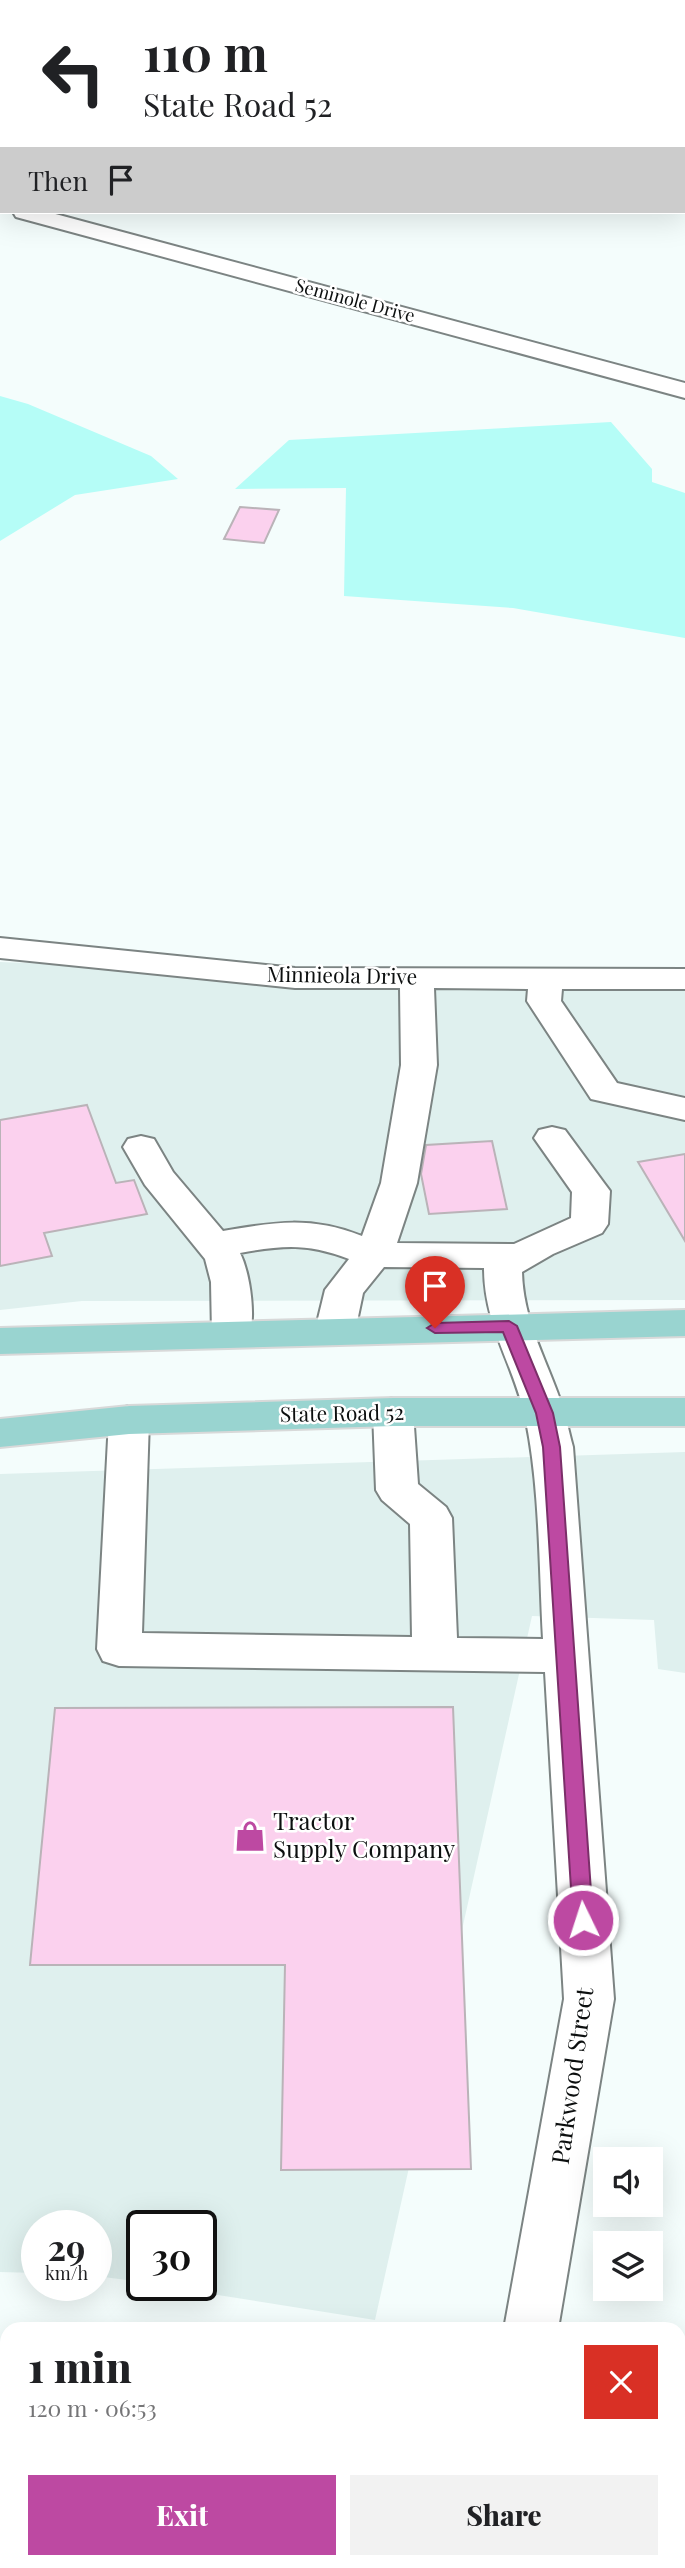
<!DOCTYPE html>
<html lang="en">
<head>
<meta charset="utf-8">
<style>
  :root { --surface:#fff; --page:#f2f2f2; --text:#202124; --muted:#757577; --accent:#bd49a2 }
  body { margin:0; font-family:"Playfair Display",serif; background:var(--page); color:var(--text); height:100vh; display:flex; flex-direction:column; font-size:26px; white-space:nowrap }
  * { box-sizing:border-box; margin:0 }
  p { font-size:23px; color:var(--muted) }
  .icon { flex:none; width:38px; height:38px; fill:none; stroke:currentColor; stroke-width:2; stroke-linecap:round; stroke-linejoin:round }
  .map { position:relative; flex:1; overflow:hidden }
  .side { position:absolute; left:0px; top:2322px; width:686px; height:247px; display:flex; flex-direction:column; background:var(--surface); border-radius:21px 21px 0 0; box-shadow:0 7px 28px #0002 }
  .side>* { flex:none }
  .top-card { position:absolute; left:0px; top:0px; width:686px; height:214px; box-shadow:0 7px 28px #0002; background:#fff; color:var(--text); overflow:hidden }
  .buttons { position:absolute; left:593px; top:2147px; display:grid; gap:14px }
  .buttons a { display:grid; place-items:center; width:70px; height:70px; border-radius:0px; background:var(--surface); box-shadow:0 7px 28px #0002; font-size:35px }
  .speed { position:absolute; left:21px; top:2210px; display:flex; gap:14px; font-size:35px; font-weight:700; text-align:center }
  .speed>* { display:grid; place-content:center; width:91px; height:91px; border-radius:50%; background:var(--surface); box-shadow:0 7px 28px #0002; line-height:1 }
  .speed small { font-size:18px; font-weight:400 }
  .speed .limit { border:4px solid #111; border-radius:10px; background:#fff; color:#111 }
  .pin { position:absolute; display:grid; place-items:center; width:60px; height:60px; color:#fff; margin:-72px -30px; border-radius:50% 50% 50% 0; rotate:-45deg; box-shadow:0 0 7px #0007 }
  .pin .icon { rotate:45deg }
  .me { position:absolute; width:77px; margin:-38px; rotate:356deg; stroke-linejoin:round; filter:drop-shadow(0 0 5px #0008) }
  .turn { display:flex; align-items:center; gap:24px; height:147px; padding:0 28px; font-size:32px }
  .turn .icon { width:91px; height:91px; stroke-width:2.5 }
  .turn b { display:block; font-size:49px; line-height:60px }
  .then { display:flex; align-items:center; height:66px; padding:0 28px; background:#0003; gap:14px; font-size:26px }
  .round { display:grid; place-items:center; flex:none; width:74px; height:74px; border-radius:0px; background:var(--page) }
  .overview { display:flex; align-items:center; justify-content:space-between; height:119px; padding:0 28px }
  h1 { font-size:42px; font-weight:800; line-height:52px }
  .primary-button { display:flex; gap:14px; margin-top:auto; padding:14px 28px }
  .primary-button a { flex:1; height:80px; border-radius:0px; background:var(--accent); color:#fff; font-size:28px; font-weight:800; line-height:80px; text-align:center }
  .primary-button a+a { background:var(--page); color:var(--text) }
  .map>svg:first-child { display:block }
  .built { fill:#dff0ee }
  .green { fill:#b5fdf7 }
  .building { fill:#fbd1ee; stroke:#bab3b8; stroke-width:2 }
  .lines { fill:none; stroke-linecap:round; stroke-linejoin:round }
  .minor-casing { stroke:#7c8483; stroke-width:4 }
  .major-casing { stroke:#d8d9d9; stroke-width:4 }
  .minor { fill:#fff; fill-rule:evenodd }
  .major { fill:#99d4d0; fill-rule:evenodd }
  .route { fill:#bd49a2; stroke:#7b2f69; stroke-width:2 }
  .labels { text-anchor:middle; stroke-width:5; stroke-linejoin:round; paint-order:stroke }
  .far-street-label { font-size:18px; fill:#0c0f0f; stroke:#fff }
  .street-label { font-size:21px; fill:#0c0f0f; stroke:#fff }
  .near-poi-label { font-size:24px; fill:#0c0f0f; stroke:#fff; text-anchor:start }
  .near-street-label { font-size:24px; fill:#0c0f0f; stroke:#fff }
</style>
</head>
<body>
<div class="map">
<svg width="685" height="2568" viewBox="0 0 685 2568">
  <rect width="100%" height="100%" fill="#f4fdfc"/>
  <g class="built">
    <polygon points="229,0 679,0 679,2"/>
    <polygon points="0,962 608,985 685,983 685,1300 82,1301 0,1310"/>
    <polygon points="685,1452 685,1673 658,1669 654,1620 532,1616 375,2320 161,2286 201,2286 201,2226 142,2226 142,2282 96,2276 96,2226 37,2226 37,2273 0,2272 0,1474"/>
  </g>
  <g class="green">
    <polygon points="0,396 28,404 151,456 178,479 75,495 0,541"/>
    <polygon points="611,422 652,469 652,482 685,493 685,638 513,608 344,596 346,488 235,489 289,440"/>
  </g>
  <g class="building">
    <polygon points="240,507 279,510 264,543 224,539"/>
    <polygon points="87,1105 116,1183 134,1180 147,1214 44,1233 52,1256 0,1266 0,1120"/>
    <polygon points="492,1141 507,1209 429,1214 421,1174 426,1145"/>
    <polygon points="685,1154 685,1241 638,1162"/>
    <polygon points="453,1707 471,2169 281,2170 285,1965 30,1965 55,1708"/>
  </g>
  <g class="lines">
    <defs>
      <g id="minor">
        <polygon points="191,0 221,0 222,2 192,2"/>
        <polygon points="359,0 389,0 390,2 360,2"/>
        <polygon points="538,0 562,0 537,2"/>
        <rect x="684" y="63" width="1" height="12"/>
        <polygon points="13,212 48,212 685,383 685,398 16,217"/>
        <path d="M0 938 295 968 685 969V989H562L561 1001 617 1083 685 1098V1120L591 1099 527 1001 528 989 434 988 437 1065 417 1183 397 1243 514 1244 571 1218 572 1192 534 1138 539 1130 552 1127 565 1130 604 1183 610 1191 608 1224 602 1233 553 1254 522 1272C523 1317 543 1353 558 1394 565 1411 568 1429 573 1447L614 1999 558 2329H504L564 1999 545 1672 119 1666 103 1661 97 1649 109 1420 115 1410 129 1406 143 1410 149 1420 142 1633 412 1637 410 1524 382 1500 376 1490 373 1412 379 1402 393 1398 407 1402 413 1412 418 1484 446 1507 452 1518 457 1638 543 1639C539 1569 540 1489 526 1421 515 1366 484 1327 484 1268L384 1267 363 1293 355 1331 349 1340 335 1344 321 1340 315 1331 325 1290 349 1259C308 1243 283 1245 240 1253 250 1273 258 1324 246 1343L232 1347 218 1343 212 1334 211 1282 205 1259 145 1185 123 1147 128 1139 141 1136 154 1139 173 1172 223 1231C275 1222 311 1216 362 1236L381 1183 401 1065 400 988H295L0 958Z"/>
        <polygon points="462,2562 520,2562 519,2568 461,2568"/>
      </g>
      <g id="major">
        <polygon points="685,1310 685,1336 0,1354 0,1328"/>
        <polygon points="393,1398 685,1398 685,1426 393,1426 129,1434 0,1447 0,1419 129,1406"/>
      </g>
    </defs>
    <use href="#minor" class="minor-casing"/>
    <use href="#major" class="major-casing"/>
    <use href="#minor" class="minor"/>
    <use href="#major" class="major"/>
  </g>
  <polygon class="route" points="509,1321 517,1326 553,1413 560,1447 593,1920 590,1926 583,1928 576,1926 573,1920 543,1447 536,1413 503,1332 435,1333 427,1328 435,1323"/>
  <defs>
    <symbol id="shop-bare" viewBox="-9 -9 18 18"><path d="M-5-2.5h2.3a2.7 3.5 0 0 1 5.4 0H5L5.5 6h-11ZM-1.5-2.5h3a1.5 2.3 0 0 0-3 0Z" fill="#bd49a2" stroke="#fff" stroke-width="2.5" paint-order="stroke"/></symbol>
  </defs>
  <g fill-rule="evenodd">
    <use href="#shop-bare" x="228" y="1814" width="44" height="44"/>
  </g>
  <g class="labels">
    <g class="far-street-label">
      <text transform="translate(355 301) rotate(15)" y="6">Seminole Drive</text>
    </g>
    <g class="street-label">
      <text transform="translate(342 976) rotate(1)" y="7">Minnieola Drive</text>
      <text transform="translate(342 1414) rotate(-1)" y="7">State Road 52</text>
    </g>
    <g class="near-poi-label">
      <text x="273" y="1830">Tractor<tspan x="273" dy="28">Supply Company</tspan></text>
    </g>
    <g class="near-street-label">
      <text transform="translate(573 2076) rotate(-82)" y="8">Parkwood Street</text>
    </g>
  </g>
</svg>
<div class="buttons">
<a><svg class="icon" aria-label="sound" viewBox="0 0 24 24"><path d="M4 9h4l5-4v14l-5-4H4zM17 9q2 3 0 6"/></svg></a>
<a><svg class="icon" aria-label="layers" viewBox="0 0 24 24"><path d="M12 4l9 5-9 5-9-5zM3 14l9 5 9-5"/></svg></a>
</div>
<div class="speed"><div>29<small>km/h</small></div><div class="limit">30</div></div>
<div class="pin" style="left:435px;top:1328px;background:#d93025"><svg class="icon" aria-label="arrive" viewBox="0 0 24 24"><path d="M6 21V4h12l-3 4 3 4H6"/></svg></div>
<svg class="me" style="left:583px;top:1920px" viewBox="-20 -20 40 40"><circle r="17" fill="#bd49a2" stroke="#fff" stroke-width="3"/><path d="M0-11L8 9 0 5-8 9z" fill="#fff"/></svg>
<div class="top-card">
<div class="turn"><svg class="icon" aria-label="left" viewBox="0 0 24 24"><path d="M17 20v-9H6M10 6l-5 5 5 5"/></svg><div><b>110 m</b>State Road 52</div></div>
<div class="then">Then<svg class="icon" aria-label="arrive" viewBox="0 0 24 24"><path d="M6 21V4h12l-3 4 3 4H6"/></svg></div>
</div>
<section class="side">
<div class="overview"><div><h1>1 min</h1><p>120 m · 06:53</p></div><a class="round" style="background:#d93025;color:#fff"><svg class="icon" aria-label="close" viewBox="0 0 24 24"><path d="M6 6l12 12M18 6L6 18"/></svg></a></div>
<div class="primary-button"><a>Exit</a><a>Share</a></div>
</section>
</div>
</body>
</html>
